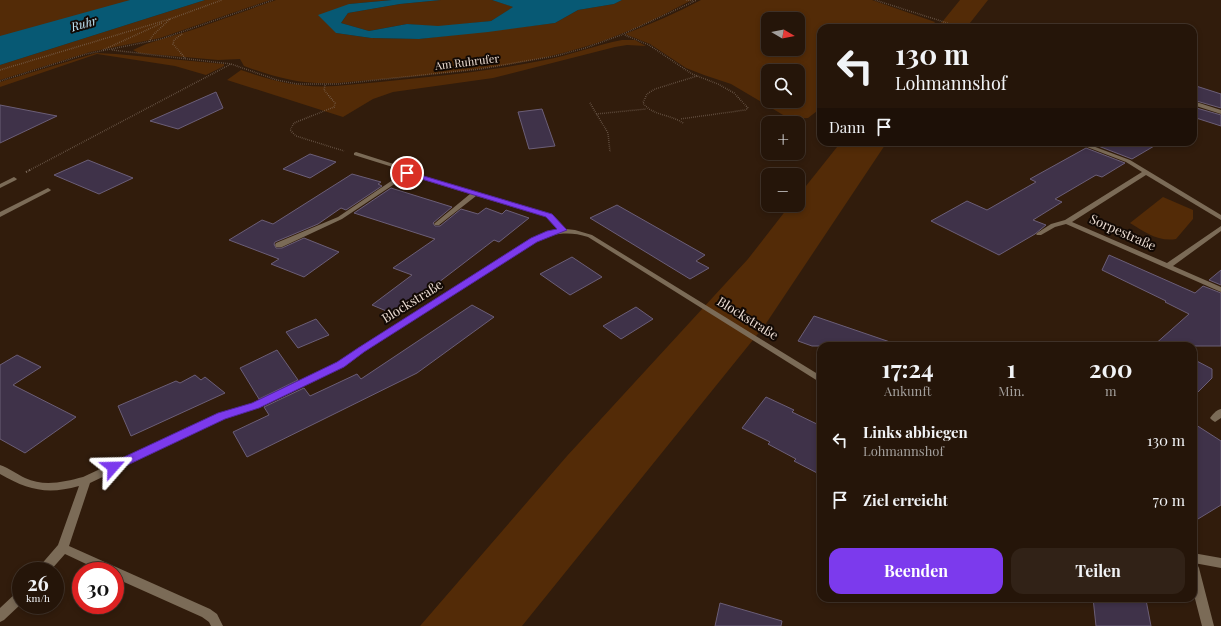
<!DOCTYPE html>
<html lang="de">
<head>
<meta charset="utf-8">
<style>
  :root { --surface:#251509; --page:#312217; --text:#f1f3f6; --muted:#a39f9c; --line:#42342a; --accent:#7c3aed }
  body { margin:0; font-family:"Playfair Display",serif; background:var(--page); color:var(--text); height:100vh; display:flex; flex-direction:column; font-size:15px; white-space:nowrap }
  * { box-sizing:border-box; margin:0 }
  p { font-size:13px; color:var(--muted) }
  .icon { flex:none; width:22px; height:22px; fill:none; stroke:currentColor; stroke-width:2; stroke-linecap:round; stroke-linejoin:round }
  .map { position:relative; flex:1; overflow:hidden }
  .sheet { position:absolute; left:817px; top:342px; width:380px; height:260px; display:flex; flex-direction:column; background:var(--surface); border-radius:12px; box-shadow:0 2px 6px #0003,0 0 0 1px var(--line) }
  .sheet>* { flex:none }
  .hud { position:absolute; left:817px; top:24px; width:380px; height:122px; border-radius:12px; box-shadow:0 2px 6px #0003,0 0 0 1px var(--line); background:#251509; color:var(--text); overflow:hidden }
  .needle { width:26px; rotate:100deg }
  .buttons { position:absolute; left:761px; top:12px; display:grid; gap:8px }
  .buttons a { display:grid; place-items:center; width:44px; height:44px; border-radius:8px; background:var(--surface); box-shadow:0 2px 6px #0003,0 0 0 1px var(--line); font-size:20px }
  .speed { position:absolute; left:12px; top:562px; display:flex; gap:8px; font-size:20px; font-weight:700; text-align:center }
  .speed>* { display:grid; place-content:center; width:52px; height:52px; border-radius:50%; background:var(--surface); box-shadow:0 2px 6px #0003,0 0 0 1px var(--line); line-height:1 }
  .speed small { font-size:10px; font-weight:400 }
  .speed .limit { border:6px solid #d22; background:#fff; color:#111 }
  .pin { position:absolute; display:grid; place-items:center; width:34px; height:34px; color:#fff; margin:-17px; border:2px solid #fff; border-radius:50%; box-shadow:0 1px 4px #0007 }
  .me { position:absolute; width:44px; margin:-22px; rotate:65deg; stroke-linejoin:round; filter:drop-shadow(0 0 3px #0008) }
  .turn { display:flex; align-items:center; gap:14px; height:84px; padding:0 12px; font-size:18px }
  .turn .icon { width:52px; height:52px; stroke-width:2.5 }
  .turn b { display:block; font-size:28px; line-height:34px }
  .then { display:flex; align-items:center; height:38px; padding:0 12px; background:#0003; gap:8px; font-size:15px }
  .eta { display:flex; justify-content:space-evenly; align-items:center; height:68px; text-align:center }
  .eta b { font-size:24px; font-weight:700; line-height:28px }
  .button { display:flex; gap:8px; margin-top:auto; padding:8px 12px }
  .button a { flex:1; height:46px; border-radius:12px; background:var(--accent); color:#fff; font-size:16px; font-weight:700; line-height:46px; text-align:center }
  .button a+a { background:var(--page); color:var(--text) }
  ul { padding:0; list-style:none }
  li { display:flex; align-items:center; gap:12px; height:60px; padding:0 12px }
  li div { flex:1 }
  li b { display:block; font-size:15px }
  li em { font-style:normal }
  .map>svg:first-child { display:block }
  .green { fill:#532b07; fill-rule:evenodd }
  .water { fill:#075974 }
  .building { fill:#3f3249; stroke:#6b5e77 }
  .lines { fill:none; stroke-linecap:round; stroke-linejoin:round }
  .path-far1 { stroke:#877568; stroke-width:1.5; stroke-dasharray:0.5 1.5; stroke-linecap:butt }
  .path { stroke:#877568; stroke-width:2; stroke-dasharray:1 2.5; stroke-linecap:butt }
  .lane { fill:#7b6b57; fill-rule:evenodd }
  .street { fill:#7b6b57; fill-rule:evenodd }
  .route { fill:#7c3aed; stroke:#51269a }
  .labels { text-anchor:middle; stroke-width:4; stroke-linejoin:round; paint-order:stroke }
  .far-street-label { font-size:11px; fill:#ecddd3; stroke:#120904 }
  .far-water-label { font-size:12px; font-style:italic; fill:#c1e6f7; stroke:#120904 }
  .street-label { font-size:13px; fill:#ecddd3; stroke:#120904 }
</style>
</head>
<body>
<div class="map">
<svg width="1221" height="626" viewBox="0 0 1221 626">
  <rect width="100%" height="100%" fill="#311c0c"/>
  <g class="green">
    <polygon points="0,0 166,0 0,51"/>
    <polygon points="205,0 270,0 160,38 90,52 0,80 0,65"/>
    <path d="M276 0H392L349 4 336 33 371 38 419 39 555 23 578 10 614 4 622 0H692C657 18 622 36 584 47 507 71 418 75 338 83 302 85 277 78 244 66L240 59 218 60 139 53 133 50 146 44 192 30Z"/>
    <polygon points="441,0 492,0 514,7 491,21 438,27 407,24 369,31 341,23 348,13 400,4"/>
    <path d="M701 0H872L935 22 930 28H821V108L808 118 790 119 731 84 704 75 686 68 650 44 625 34C651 24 676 13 701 0ZM768 19H798V49H768ZM768 71H798V101H768Z"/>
    <polygon points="960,0 988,0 966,28 934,28 943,21"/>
    <path d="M622 40H635L646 46 627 45 615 47 493 78 393 92 373 99 343 117 227 80 241 70C277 82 298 88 336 86 406 79 477 74 545 60 571 55 596 45 622 40Z"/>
    <polygon points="96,53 116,54 224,64 224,66 206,75 175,66 97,54 0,87 0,82"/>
    <polygon points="841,142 887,142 765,325 522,626 420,626 567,456 748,259 790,205 798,205 798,196"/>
    <path d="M1163 197 1193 210V219L1176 239C1158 242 1145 232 1130 223Z"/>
  </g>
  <g class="water">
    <polygon points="130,0 205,0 0,65 0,36"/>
    <polygon points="392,0 441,0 400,4 348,13 341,23 369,31 407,24 438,26 491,21 513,7 492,0 622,0 614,4 578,10 555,23 488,32 419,39 371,38 336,33 318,15 349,4"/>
  </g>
  <g class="building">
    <polygon points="1193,85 1221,94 1221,108 1193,100"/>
    <polygon points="216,92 223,108 178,129 150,121"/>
    <polygon points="0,105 57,116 0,143"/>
    <polygon points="1193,107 1221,115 1221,126 1193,117"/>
    <polygon points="542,109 555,146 529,149 518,112"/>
    <polygon points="1097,142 1161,142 1132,159 1093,144"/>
    <polygon points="1086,148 1125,163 1102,177 1096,175 1055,199 1062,202 1033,220 1046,225 1035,234 999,255 931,221 967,201 987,210 1036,182 1030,179"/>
    <polygon points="310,154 336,162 310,178 283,169"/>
    <polygon points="88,160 133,178 99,194 54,175"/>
    <polygon points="352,174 381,182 378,184 382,186 346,210 341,208 318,224 275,242 274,244 276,248 282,248 304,238 339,252 304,277 271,264 279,259 229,240 262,220 273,224"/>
    <polygon points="391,188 452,207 433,223 435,226 440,226 461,209 478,214 486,208 502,214 506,210 529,218 499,242 494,240 396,315 372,305 412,275 393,268 435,239 354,213"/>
    <polygon points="617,205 705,255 696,261 709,268 690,279 590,218"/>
    <polygon points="1109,255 1195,293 1203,286 1221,293 1221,346 1153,346 1189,314 1165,302 1166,301 1102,270"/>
    <polygon points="572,257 602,277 570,295 540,274"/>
    <polygon points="1221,270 1221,285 1209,280"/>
    <polygon points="472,305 494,317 417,373 247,457 233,432 269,415 264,407 304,388 310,396 357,374 361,379"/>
    <polygon points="636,307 653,319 621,339 603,326"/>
    <polygon points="814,316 893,343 892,346 812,346 798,341"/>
    <polygon points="316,319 329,335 298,348 286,332"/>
    <polygon points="277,350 298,380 259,399 240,368"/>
    <polygon points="17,355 41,367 13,385 76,417 25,453 0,439 0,365"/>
    <polygon points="1193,359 1212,369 1212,378 1193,397"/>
    <polygon points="195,375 201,380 205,377 225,393 131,436 118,406 176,381 180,383"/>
    <polygon points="766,397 794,410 792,412 821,426 821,475 794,461 796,459 768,444 770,442 742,428"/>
    <polygon points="1193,423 1221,441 1221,505 1193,522"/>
    <polygon points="1093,598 1139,598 1146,600 1151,626 1096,626"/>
    <polygon points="720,603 782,621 781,626 715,626"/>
  </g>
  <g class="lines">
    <g class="path-far1">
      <polyline points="686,0 694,1"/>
      <polyline points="875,0 963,28"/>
      <polyline points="170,19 222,0"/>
      <polyline points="182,34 174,40 173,44 185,58"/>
      <polyline points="625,35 649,45 692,74 718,84 734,93 748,108 745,110 680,119"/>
      <polyline points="103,50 162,23"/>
      <polyline points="112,50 231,64 277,80 297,84 338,84 480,69 555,56 585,48 621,35 697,0"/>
      <polyline points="0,70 170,19 153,35 149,42"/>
      <polyline points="0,81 86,54 161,39 273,0"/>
      <polyline points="325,85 324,90 335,103 334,107 294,123 290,130 296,136 344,151"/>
      <polyline points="590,103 608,133 610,152"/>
      <polyline points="596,114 646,109"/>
      <path d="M683 123C670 114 653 116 643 103L647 94 655 89 697 76"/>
      <polyline points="28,171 231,64"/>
    </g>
    <polyline class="path" points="26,172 30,170"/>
    <g class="lane">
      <polygon points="14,177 17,179 16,180 0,188 0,184"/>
      <polygon points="48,188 51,190 50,191 0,217 0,212"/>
    </g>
    <g class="street">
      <polygon points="1193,101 1221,110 1221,114 1193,105"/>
      <polygon points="1074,142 1082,142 1130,160 1221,215 1221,220 1146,175 1072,222 1167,263 1221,226 1221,231 1173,266 1221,287 1221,292 1066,224 1055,227 1041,235 1037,235 1036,234 1037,233 1051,224 1065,220 1142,172 1126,162"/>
      <path d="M356 152 403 167 409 172 551 215 566 229 575 230 592 235 821 376V383L588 237C569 231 554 233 536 241L364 352 344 367 259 408 224 419 90 483 69 546 210 609 217 614 223 626H211L209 622 202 617 115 578V571H101L65 554 50 571H37L39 567 58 545 79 486C47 495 28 490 0 474V465C9 468 17 474 25 478 44 487 64 482 83 477L218 414 253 403 338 363 358 348 532 239 545 233 559 230 547 217 476 196 439 225H435L434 224 435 223 470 194 408 175 342 219 282 247H276L275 245 276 243 338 217 403 173 399 169 354 155V153Z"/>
      <path d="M1221 409V418L1215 422 1212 420 1210 418C1213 414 1216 410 1221 409Z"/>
      <polygon points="1193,553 1221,558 1221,568 1194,563 1197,564 1199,568 1214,626 1202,626 1193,591"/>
      <polygon points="21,590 21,604 4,620 0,622 0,608 17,592"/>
    </g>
  </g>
  <polygon class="route" points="407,171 552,214 567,230 537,242 364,352 344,367 259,408 225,419 117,470 113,472 109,470 107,467 109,464 218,413 252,403 337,362 358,348 531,238 547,231 557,229 546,217 405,174 404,173"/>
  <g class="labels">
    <g class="far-street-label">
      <text transform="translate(467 62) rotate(-7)" y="4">Am Ruhrufer</text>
    </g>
    <g class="far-water-label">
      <text transform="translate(84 24) rotate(-16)" y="4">Ruhr</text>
    </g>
    <g class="street-label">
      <text transform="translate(1123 232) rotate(24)" y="5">Sorpestraße</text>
      <text transform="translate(412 301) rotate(-32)" y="5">Blockstraße</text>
      <text transform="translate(748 318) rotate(32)" y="5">Blockstraße</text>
    </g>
  </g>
</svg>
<div class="buttons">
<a><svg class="needle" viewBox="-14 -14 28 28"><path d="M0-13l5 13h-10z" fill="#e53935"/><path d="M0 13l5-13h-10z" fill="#a39f9c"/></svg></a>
<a><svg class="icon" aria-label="search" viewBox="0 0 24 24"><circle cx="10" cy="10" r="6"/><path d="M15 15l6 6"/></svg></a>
<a>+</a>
<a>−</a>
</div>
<div class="speed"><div>26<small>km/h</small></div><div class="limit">30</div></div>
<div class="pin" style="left:407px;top:173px;background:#d93025"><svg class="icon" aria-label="arrive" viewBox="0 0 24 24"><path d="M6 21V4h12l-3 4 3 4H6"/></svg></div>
<svg class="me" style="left:113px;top:467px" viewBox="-20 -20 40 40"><path d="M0-17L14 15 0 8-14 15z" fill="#7c3aed" stroke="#fff" stroke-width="4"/></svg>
<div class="hud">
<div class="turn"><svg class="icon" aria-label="left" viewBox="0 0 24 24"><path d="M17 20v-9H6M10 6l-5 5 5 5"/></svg><div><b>130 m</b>Lohmannshof</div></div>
<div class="then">Dann<svg class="icon" aria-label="arrive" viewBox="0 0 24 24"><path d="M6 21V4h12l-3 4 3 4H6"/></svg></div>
</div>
<section class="sheet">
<div class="eta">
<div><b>17:24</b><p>Ankunft</p></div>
<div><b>1</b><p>Min.</p></div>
<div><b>200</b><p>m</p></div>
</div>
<ul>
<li><svg class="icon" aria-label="left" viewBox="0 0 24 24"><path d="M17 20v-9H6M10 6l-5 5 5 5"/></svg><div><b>Links abbiegen</b><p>Lohmannshof</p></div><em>130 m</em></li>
<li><svg class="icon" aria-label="arrive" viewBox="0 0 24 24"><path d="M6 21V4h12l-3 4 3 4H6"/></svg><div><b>Ziel erreicht</b></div><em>70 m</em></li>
</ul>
<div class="button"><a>Beenden</a><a>Teilen</a></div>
</section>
</div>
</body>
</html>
